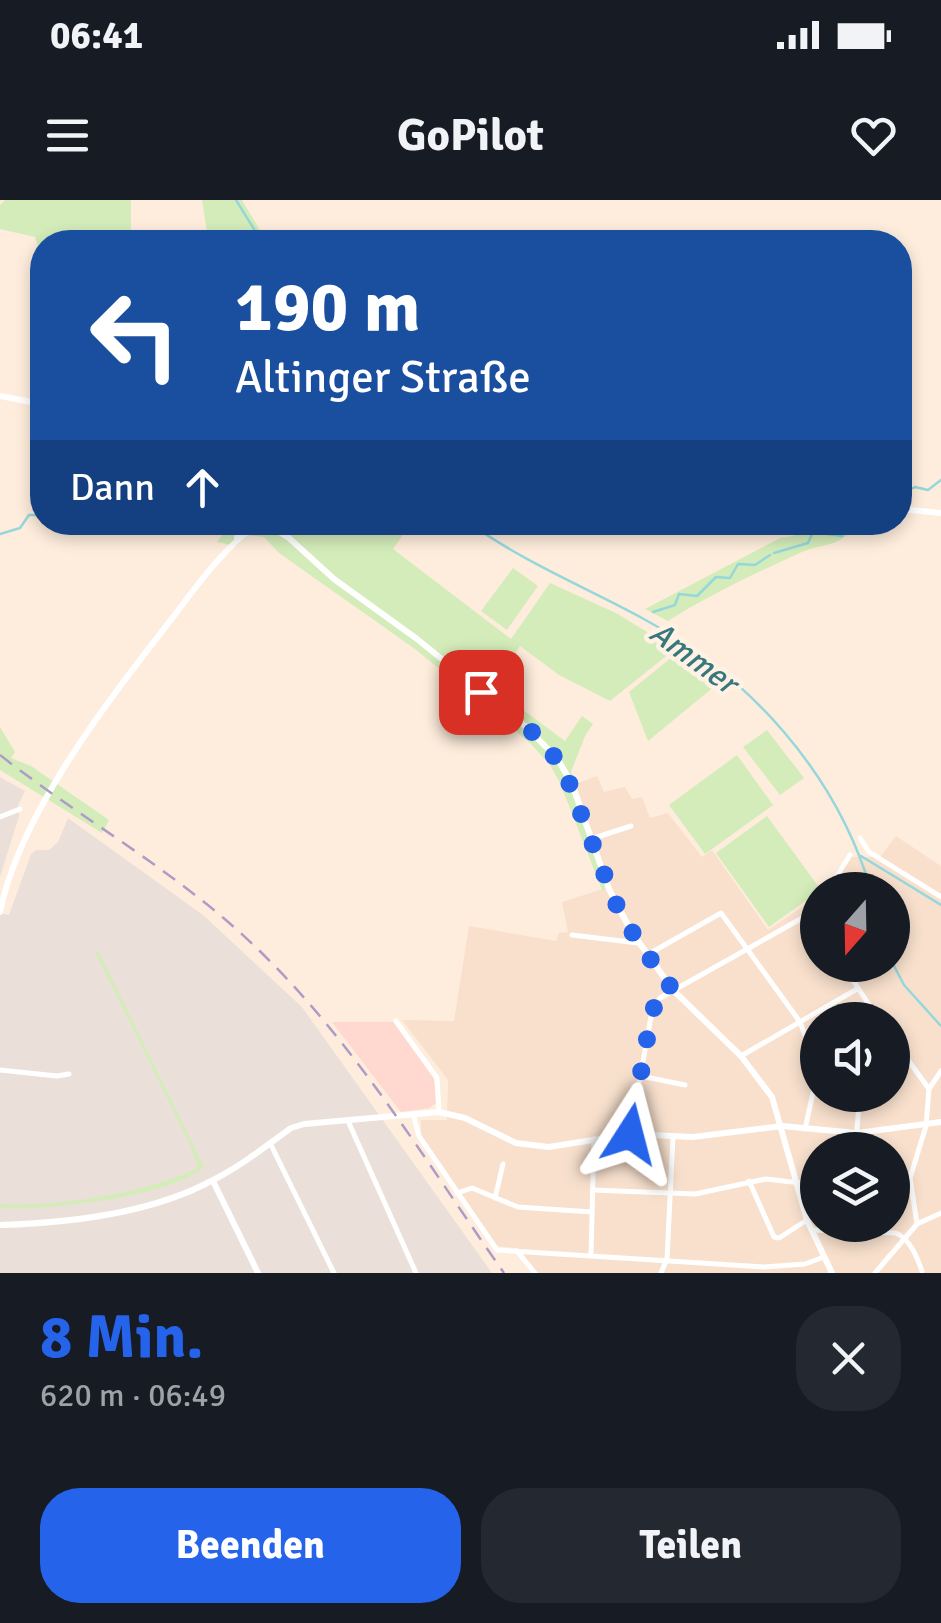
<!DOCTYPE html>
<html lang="de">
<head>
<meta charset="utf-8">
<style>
  :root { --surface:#171b24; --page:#242831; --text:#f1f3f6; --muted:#9ea1a6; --accent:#2563eb }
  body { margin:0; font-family:Signika,sans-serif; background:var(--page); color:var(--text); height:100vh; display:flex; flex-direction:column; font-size:38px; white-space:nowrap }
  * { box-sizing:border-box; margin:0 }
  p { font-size:32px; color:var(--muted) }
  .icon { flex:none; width:55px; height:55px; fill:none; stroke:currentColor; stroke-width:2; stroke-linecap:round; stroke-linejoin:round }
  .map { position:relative; height:1073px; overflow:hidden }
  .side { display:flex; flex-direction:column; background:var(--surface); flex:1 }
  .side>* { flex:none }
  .banner { position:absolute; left:30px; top:30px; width:882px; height:305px; border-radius:40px; box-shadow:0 5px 15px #0003; background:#1a4fa0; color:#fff; overflow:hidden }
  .needle { width:65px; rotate:200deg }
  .controls { position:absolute; left:800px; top:672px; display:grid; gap:20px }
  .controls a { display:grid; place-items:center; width:110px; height:110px; border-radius:50%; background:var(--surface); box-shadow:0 5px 15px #0003; font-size:50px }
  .pin { position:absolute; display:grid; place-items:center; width:85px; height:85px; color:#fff; margin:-42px; border-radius:20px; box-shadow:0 5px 15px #0006 }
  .me { position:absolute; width:110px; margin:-55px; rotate:9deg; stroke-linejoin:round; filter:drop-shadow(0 0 8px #0008) }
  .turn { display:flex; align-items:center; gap:35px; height:210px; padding:0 40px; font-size:45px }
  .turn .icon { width:130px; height:130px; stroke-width:2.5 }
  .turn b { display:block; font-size:70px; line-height:85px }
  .then { display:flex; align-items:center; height:95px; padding:0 40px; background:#0003; gap:20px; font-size:38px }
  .round { display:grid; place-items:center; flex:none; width:105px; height:105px; border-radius:40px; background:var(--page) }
  .overview { display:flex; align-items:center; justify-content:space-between; height:170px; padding:0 40px }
  h1 { font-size:60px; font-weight:700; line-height:75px; color:var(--accent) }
  .cta { display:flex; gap:20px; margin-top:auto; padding:20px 40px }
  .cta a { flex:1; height:115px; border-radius:40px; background:var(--accent); color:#fff; font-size:40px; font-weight:700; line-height:115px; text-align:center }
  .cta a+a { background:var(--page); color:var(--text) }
  .status { display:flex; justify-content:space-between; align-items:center; height:70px; padding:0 50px; background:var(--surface); direction:ltr }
  .status svg { height:28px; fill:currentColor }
  header { display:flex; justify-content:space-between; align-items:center; height:130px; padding:0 40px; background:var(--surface); font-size:45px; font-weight:700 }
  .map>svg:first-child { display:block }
  .residential { fill:#f8e0cd; fill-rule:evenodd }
  .commercial { fill:#ffd8cf }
  .industrial { fill:#ebe0d9 }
  .green { fill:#d4ecba }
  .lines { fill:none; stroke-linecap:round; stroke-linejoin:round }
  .stream { stroke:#95d7da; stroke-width:2.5 }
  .minor { stroke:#fff; stroke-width:5 }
  .tertiary { stroke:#fff; stroke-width:6 }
  .rail { stroke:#ae9cc6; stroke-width:2.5; stroke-dasharray:15 10; stroke-linecap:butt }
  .route { stroke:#2563eb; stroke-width:18; stroke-dasharray:0 32.4 }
  .labels { text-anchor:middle; stroke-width:9; stroke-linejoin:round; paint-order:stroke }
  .water-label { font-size:32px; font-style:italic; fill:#37787c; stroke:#fff1e4 }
</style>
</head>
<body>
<div class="status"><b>06:41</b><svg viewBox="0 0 49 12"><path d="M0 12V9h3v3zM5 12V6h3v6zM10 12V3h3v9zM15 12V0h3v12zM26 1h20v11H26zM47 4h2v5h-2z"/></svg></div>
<header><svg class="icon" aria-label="menu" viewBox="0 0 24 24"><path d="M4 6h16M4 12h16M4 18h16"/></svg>GoPilot<svg class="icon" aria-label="heart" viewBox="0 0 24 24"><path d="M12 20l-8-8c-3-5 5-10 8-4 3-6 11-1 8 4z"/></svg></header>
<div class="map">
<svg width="941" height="1073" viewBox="0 0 941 1073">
  <rect width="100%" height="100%" fill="#feeddc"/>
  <path class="residential" d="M597 576 604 592 625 587 632 599 642 597 650 618 668 613 702 657 712 650 768 730 817 697 818 765H892V690H825L846 657H880L896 636 941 666V1073H538L516 1048 496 1046 421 938V920H447L448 880 402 820 454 821 469 726 556 741 559 733 568 732 562 702 609 687 576 584ZM818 820H892V895H818ZM818 950H892V1025H818Z"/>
  <polygon class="commercial" points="332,822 393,822 434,879 436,903 429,908 401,912"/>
  <g class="industrial">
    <polygon points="0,577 25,591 18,606 19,616 0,677"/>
    <polygon points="68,618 203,715 302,807 492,1073 0,1073 0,713 9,715 31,654 36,650 49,650 58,642"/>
  </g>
  <g class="green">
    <polygon points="5,0 131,0 131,42 42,42 42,61 35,37 0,29 0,5"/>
    <polygon points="202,0 242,0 267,42 190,42 189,40 207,32"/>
    <path d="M839 322 883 323 875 330 851 331C837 347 821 344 802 352 756 373 711 394 668 421L645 409 780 338C796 337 800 332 813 329 823 326 829 328 839 322Z"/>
    <polygon points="231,323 411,323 393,349 511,439 550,383 616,413 670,446 670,453 610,501 559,475 520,446 492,487 565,541 582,516 593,524 585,536 571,572 610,687 602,690 560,583 550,565 531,544 415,449 279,353 264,337 249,335 236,346 217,342"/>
    <polygon points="513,368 538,386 507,430 481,411"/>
    <polygon points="677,453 721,481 648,541 629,492"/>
    <polygon points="0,527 15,552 11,558 31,566 109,620 102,633 0,570"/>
    <polygon points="767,530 804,578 780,595 743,547"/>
    <polygon points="737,555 773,605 705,654 669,605"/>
    <polygon points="767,616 821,690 769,727 716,653"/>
    <path d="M95 752H99L204 967C171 997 45 1011 0 1008V1004C59 1007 145 993 198 968L190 945Z"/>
  </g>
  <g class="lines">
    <g class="stream">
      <polyline points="236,0 262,42"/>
      <polyline points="900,295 915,287 928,290 941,280"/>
      <path d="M468 322C523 362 583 386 642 418 749 476 836 572 871 690"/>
      <polyline points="851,322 860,323 866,329 871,322"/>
      <polyline points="0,334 20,328 29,315 42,315"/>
      <polyline points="774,353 808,343 813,332 842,336 848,322"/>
      <polyline points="653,412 675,405 679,394 697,396 716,377 730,378 738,364 755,365 770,355"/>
      <polyline points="861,656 941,705"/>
      <polyline points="892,762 904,785 941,826"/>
    </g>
    <g class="minor">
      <polyline points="0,617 20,609"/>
      <polyline points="860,638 869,652 941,697"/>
      <polyline points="591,639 631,626"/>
      <polyline points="828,690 850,655"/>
      <polyline points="572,735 638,743"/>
      <polyline points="647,755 721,713 800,822 818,869"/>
      <polyline points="843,765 879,820"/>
      <polyline points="396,821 437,878 439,912"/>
      <polyline points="892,838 929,889"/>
      <polyline points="741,856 857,789"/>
      <polyline points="0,870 57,876 69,874"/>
      <polyline points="641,876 685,885"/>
      <polyline points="413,914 419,936 497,1050 764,1067 805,1064 824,1057"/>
      <polyline points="348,921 416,1073"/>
      <polyline points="805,929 818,870"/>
      <polyline points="630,934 652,811 660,798 813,712 818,706"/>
      <polyline points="270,943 334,1073"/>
      <polyline points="855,950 860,895"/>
      <polyline points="749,981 774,1037 779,1038 807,1020"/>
      <polyline points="593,990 695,994 766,979 818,985"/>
      <polyline points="892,990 909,991"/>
      <polyline points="457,993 472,988 518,1007 592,1012"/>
      <polyline points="495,998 503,964"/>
      <polyline points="917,1024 910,978 926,926 929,889 941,871"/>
      <path d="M811 1030 896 1033C910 1039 917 1057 922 1071"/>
      <polyline points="517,1051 535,1073"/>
      <polyline points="591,1054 594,939"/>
      <polyline points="661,1073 667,1059 673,937"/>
      <polyline points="875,1073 917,1024 941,1013"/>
    </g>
    <g class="tertiary">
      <polyline points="0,196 42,204"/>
      <polyline points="900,309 941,313"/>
      <polyline points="280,322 288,337"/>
      <polyline points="266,324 289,338 334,379 417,439 526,527 557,558 572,584 609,689 631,731 673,790 741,856 772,897 807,1020 832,1073"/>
      <polyline points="237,337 244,322"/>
      <path d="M0 712C20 613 108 501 170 421 196 387 222 349 257 325"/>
      <polyline points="213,981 258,1073"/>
      <path d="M0 1025C69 1023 151 1014 213 980 241 966 266 946 291 928L304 924 439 912 465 918 516 943 549 947 630 934 693 937 782 926 857 933 941 922"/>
    </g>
    <path class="rail" d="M0 555C74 613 156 660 227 721 340 818 419 952 504 1073"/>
  </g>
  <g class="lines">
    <polyline class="route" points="481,492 536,535 563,567 615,702 638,742 673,790 660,798 652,811 630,934"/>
  </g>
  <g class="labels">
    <g class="water-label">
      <text transform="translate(694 457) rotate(36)" y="11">Ammer</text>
    </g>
  </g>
</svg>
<div class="controls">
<a><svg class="needle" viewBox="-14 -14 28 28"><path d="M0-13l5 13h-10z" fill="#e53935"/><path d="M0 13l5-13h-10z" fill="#9ea1a6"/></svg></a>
<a><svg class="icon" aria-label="sound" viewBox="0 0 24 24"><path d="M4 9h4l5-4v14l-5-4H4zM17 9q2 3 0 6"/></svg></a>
<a><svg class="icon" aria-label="layers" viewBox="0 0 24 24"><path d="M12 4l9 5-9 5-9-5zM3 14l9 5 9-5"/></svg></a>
</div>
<div class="pin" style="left:481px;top:492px;background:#d93025"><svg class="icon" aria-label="arrive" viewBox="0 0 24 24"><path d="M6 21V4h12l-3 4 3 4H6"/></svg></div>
<svg class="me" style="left:630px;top:934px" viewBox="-20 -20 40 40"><path d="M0-17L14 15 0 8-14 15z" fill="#2563eb" stroke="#fff" stroke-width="4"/></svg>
<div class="banner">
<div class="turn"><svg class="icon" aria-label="left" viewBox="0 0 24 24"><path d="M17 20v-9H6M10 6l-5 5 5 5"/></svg><div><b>190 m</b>Altinger Straße</div></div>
<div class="then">Dann<svg class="icon" aria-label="ahead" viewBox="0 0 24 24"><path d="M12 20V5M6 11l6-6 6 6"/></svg></div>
</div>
</div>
<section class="side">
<div class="overview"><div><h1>8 Min.</h1><p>620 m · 06:49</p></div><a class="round"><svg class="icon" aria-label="close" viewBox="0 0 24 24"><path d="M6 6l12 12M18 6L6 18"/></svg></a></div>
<div class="cta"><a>Beenden</a><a>Teilen</a></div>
</section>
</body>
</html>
